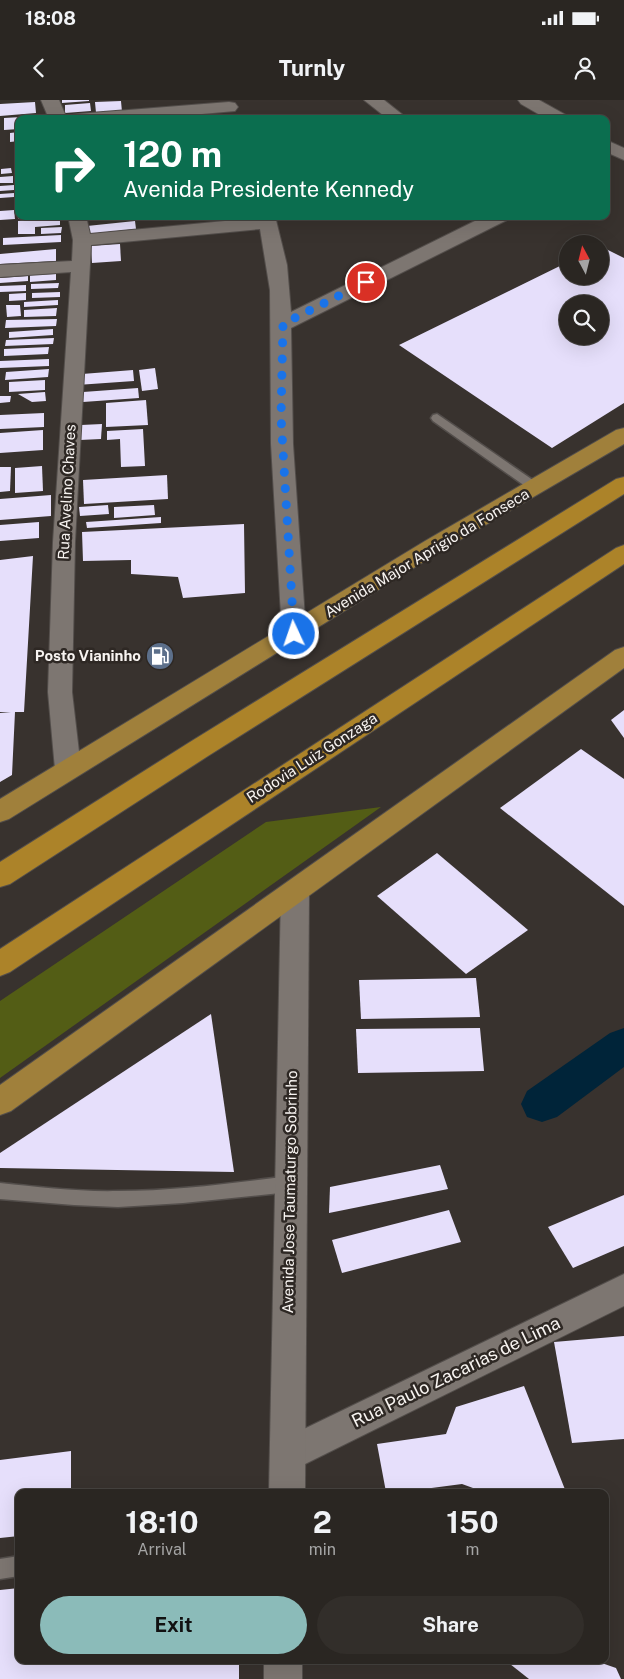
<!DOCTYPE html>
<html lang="en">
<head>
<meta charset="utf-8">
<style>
  :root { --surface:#2a2622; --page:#322e2a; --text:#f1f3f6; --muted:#a5a5a5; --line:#464340; --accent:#8bbbb9 }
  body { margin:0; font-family:"Public Sans",sans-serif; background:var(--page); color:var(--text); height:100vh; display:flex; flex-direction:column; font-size:19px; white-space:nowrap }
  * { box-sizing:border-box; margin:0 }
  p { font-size:16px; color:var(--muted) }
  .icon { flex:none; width:28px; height:28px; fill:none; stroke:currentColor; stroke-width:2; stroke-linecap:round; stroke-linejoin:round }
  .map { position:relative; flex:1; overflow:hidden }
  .drawer { position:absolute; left:15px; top:1389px; width:594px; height:175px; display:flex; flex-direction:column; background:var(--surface); border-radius:10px; box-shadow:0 5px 20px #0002,0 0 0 1px var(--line) }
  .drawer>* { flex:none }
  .guide { position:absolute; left:15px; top:15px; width:595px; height:105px; border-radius:10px; box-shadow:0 5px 20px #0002,0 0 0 1px var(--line); background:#0b6e4f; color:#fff; overflow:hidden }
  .needle { width:32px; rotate:353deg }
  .controls { position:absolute; left:559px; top:135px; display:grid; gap:10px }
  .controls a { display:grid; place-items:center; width:50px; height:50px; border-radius:50%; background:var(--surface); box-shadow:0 5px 20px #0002,0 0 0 1px var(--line); font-size:25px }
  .pin { position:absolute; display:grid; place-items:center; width:42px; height:42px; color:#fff; margin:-21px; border:2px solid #fff; border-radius:50%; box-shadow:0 1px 5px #0007 }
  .me { position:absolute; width:55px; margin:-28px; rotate:357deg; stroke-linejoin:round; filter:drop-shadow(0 0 4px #0008) }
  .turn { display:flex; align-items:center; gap:18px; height:105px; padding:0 25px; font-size:22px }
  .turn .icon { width:65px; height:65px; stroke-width:2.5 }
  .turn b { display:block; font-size:35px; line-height:42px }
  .eta { display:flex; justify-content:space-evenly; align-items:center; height:85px; text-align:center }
  .eta b { font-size:30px; font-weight:700; line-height:35px }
  .action { display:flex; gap:10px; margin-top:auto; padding:10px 25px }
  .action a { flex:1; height:58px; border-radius:30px; background:var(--accent); color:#111; font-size:20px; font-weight:700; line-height:58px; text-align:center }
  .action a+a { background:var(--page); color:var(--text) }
  .status { display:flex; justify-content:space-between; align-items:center; height:35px; padding:0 25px; background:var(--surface); direction:ltr }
  .status svg { height:14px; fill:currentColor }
  header { display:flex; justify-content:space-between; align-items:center; height:65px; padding:0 25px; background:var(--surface); font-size:22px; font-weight:700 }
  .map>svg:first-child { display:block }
  .green { fill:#535d15 }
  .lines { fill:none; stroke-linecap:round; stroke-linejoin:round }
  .canal { fill:#002439; fill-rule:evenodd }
  .building { fill:#e6dffb; fill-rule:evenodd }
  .service-casing { stroke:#534e4b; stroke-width:3 }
  .minor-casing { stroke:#534e4b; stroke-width:2 }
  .tertiary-casing { stroke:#534e4b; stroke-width:2 }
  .primary-casing { stroke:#534e4b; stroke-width:2 }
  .trunk-casing { stroke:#534e4b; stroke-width:2 }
  .service { fill:#7d7671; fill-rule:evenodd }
  .minor { fill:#7d7671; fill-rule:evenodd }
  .tertiary { fill:#7d7671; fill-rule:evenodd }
  .primary { fill:#a0803b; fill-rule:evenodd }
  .trunk { fill:#ac8329; fill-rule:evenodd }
  .route { stroke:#1a73e8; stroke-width:9; stroke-dasharray:0 16.2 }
  .labels { text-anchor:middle; stroke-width:5; stroke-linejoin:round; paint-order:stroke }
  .street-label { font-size:15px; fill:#f8f4f1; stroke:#2e2824 }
  .poi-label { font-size:15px; font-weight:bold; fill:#f8f4f1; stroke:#2e2824; text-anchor:end }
  .near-street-label { font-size:18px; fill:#f8f4f1; stroke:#2e2824 }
</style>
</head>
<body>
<div class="status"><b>18:08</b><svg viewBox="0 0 49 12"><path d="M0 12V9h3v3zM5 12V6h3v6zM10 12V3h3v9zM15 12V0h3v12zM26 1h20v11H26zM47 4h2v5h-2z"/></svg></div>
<header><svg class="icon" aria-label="back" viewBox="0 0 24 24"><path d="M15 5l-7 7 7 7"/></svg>Turnly<svg class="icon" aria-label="person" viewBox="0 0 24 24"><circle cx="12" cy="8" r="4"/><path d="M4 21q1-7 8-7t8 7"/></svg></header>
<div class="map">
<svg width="624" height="1579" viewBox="0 0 624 1579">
  <rect width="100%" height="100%" fill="#38322e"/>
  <polygon class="green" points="381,707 0,978 0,901 266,722"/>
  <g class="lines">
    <polygon class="canal" points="624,928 624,967 557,1017 542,1022 527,1017 521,1004 527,991 610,933"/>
  </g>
  <g class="building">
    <polygon points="62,0 89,0 89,1 62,3"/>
    <polygon points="121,1 122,12 96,13 95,2"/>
    <polygon points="35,2 36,13 0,16 0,4"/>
    <polygon points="90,3 91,11 65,13 65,5"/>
    <polygon points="39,16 39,19 19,19 19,29 4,30 4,18"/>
    <polygon points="19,32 19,41 10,42 10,33"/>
    <polygon points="11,68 12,73 1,74 1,69"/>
    <polygon points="13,76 13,83 0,83 0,77"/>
    <polygon points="14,85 14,90 0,91 0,86"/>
    <polygon points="14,93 14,97 0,98 0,94"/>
    <polygon points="14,110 15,119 0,120 0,111"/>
    <polygon points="18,116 55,116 55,118 18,119"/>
    <polygon points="87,116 112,116 112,118 87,120"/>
    <polygon points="60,119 60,125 35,127 35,134 18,134 18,121"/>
    <polygon points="135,121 136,129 88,134 87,126"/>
    <polygon points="62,127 61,133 41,134 41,128"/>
    <polygon points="61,135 61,142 3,145 3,138"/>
    <polygon points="120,144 121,161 92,163 91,146"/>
    <path d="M600 146 624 158V303L552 348 399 245 568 162V176H600ZM568 204H600V236H568Z"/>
    <polygon points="56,149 56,161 0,164 0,154"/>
    <polygon points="56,174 56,180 30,182 30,175"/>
    <polygon points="28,176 28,181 0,183 0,178"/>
    <polygon points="59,183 58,188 31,189 31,184"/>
    <polygon points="26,185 26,191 0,192 0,186"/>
    <polygon points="60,192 60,197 32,198 32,193"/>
    <polygon points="26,193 26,200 9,201 9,194"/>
    <polygon points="58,200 58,205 24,207 24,202"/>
    <polygon points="6,205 20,205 21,216 7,217"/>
    <polygon points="57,208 56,216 24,217 24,210"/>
    <polygon points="57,219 56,226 5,228 6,220"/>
    <polygon points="53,229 53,235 9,238 9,232"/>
    <polygon points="54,238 53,244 5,246 6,240"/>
    <polygon points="49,247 48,254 4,256 4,249"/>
    <polygon points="49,259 49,266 0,268 0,261"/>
    <polygon points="155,268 158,289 142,291 139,270"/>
    <polygon points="49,269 48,277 5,280 6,272"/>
    <polygon points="133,270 134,281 77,285 82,274"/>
    <polygon points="45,280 45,290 9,292 9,282"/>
    <polygon points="138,288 139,298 83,302 83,292"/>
    <polygon points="45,292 46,301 32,302 18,294"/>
    <polygon points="0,296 11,296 10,302 0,303"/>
    <polygon points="146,300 148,325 106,327 106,303"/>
    <polygon points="44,313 44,327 0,329 0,315"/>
    <polygon points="102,324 101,339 80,340 81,325"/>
    <polygon points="143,329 145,366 121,367 120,339 107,340 107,331"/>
    <polygon points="43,330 43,350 0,353 0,333"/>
    <polygon points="42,366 43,391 15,393 15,368"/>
    <polygon points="0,367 11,367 10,391 0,392"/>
    <polygon points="167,375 168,399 84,404 83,380"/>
    <polygon points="51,395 51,416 0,420 0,399"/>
    <polygon points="108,405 109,414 80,416 79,407"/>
    <polygon points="154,405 155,415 114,418 114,407"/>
    <polygon points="161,417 161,423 87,428 86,422"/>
    <polygon points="39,422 39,438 0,441 0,425"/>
    <polygon points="244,424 245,493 183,498 178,477 131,474 131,460 83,461 82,432"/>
    <polygon points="33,456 24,612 15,612 12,675 0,682 0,613 11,612 0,612 0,460"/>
    <polygon points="624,610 624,638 611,620"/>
    <polygon points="581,649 624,679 624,806 500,708"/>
    <polygon points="437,753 528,830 466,874 377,796"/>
    <polygon points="476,878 480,917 361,919 359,880"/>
    <polygon points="211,914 234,1072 0,1068 0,1053"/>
    <polygon points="480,928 484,971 358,973 356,929"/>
    <polygon points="440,1065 448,1089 329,1113 330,1087"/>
    <polygon points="624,1095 624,1146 573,1168 548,1127"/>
    <polygon points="449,1110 461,1142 342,1173 332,1140"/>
    <polygon points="624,1236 624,1339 572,1343 554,1242"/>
    <polygon points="524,1286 566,1392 484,1392 462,1384 401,1392 386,1392 377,1344 446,1334 456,1307"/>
    <polygon points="71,1351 71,1392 19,1392 19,1436 0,1438 0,1360"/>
    <polygon points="19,1488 19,1560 239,1560 239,1579 0,1579 0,1490"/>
    <polygon points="356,1560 389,1560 389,1561 356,1565"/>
    <polygon points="535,1560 593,1560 616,1568 621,1579 529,1579 510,1564"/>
  </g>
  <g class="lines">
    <defs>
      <g id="service">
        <polygon points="437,314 540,385 542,388 540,391 532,391 433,321 431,318 433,315"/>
        <path d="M290 1076 296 1079 299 1084 296 1089 290 1092 183 1103 118 1107 74 1105 0 1099V1083C39 1087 79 1092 118 1091 176 1091 233 1083 290 1076Z"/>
        <polygon points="19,1456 19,1476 0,1479 0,1459"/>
      </g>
      <g id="minor">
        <polygon points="41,0 59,0 67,19 49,19"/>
        <polygon points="364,0 384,0 408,19 388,19"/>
        <polygon points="518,0 539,0 566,15 568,19 547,19 521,4"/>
        <polygon points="229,2 235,3 238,7 235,11 146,19 70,19 72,15 78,14"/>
        <polygon points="606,40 624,48 624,60 606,52"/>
        <polygon points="68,116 86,116 90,134 257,118 257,116 275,116 287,165 291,212 485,116 509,116 507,120 291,228 293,344 306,533 303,539 294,541 285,539 282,533 271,344 270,190 260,129 91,145 75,442 72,592 81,669 77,676 68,679 59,676 55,669 48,592 53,442 71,172 0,177 0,165 72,161 73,140"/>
        <polygon points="624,1174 624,1206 299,1367 287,1372 275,1367 270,1355 275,1343"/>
      </g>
      <g id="tertiary">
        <polygon points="295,781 305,784 309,792 305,1392 269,1392 281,792 285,784"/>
        <rect x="264" y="1560" width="38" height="19"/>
      </g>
      <g id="primary">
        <polygon points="624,328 624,344 441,451 9,719 0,722 0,699 425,441 616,330"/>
        <polygon points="624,547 624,568 11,1011 0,1015 0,985 615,550"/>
      </g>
      <g id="trunk">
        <polygon points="624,377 624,394 208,656 10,784 0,787 0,762 190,642 616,379"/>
        <polygon points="624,445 624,464 10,872 0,876 0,849 616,448"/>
      </g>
    </defs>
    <use href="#service" class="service-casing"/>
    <use href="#minor" class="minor-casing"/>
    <use href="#tertiary" class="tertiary-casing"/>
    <use href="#primary" class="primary-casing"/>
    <use href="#trunk" class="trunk-casing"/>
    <use href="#service" class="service"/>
    <use href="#minor" class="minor"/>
    <use href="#tertiary" class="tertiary"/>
    <use href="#primary" class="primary"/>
    <use href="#trunk" class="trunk"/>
  </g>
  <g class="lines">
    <polyline class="route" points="294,534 281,317 283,224 366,182"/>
  </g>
  <defs>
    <symbol id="fuel-disc" viewBox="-11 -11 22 22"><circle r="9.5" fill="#5c6f8a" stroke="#2e2824"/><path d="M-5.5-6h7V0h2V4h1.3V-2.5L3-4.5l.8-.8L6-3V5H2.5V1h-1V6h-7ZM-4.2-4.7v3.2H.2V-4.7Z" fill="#fff"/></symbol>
  </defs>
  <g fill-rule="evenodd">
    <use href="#fuel-disc" x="144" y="540" width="32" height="32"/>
  </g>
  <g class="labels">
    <g class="street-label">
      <text transform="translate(67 392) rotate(-87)" y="5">Rua Avelino Chaves</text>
      <text transform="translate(427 453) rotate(-31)" y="5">Avenida Major Aprigio da Fonseca</text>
      <text transform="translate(312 658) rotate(-33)" y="5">Rodovia Luiz Gonzaga</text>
      <text transform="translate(290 1092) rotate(-89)" y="5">Avenida Jose Taumaturgo Sobrinho</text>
    </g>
    <g class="poi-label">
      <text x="141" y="561">Posto Vianinho</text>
    </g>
    <g class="near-street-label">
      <text transform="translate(456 1272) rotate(-26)" y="6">Rua Paulo Zacarias de Lima</text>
    </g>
  </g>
</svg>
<div class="controls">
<a><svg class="needle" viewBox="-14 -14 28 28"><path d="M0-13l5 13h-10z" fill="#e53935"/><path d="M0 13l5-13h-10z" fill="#a5a5a5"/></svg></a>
<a><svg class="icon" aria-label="search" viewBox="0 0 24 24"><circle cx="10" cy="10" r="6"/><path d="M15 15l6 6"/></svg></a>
</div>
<div class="pin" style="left:366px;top:182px;background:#d93025"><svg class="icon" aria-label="arrive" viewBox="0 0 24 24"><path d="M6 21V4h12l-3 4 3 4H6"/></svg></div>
<svg class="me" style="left:294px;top:534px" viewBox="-20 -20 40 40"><circle r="17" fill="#1a73e8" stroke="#fff" stroke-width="3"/><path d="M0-11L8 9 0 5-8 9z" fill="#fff"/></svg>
<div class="guide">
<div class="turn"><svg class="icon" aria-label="right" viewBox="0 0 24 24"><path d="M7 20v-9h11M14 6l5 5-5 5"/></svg><div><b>120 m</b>Avenida Presidente Kennedy</div></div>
</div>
<section class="drawer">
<div class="eta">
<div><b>18:10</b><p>Arrival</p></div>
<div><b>2</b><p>min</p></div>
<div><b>150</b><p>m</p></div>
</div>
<div class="action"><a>Exit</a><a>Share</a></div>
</section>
</div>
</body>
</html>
